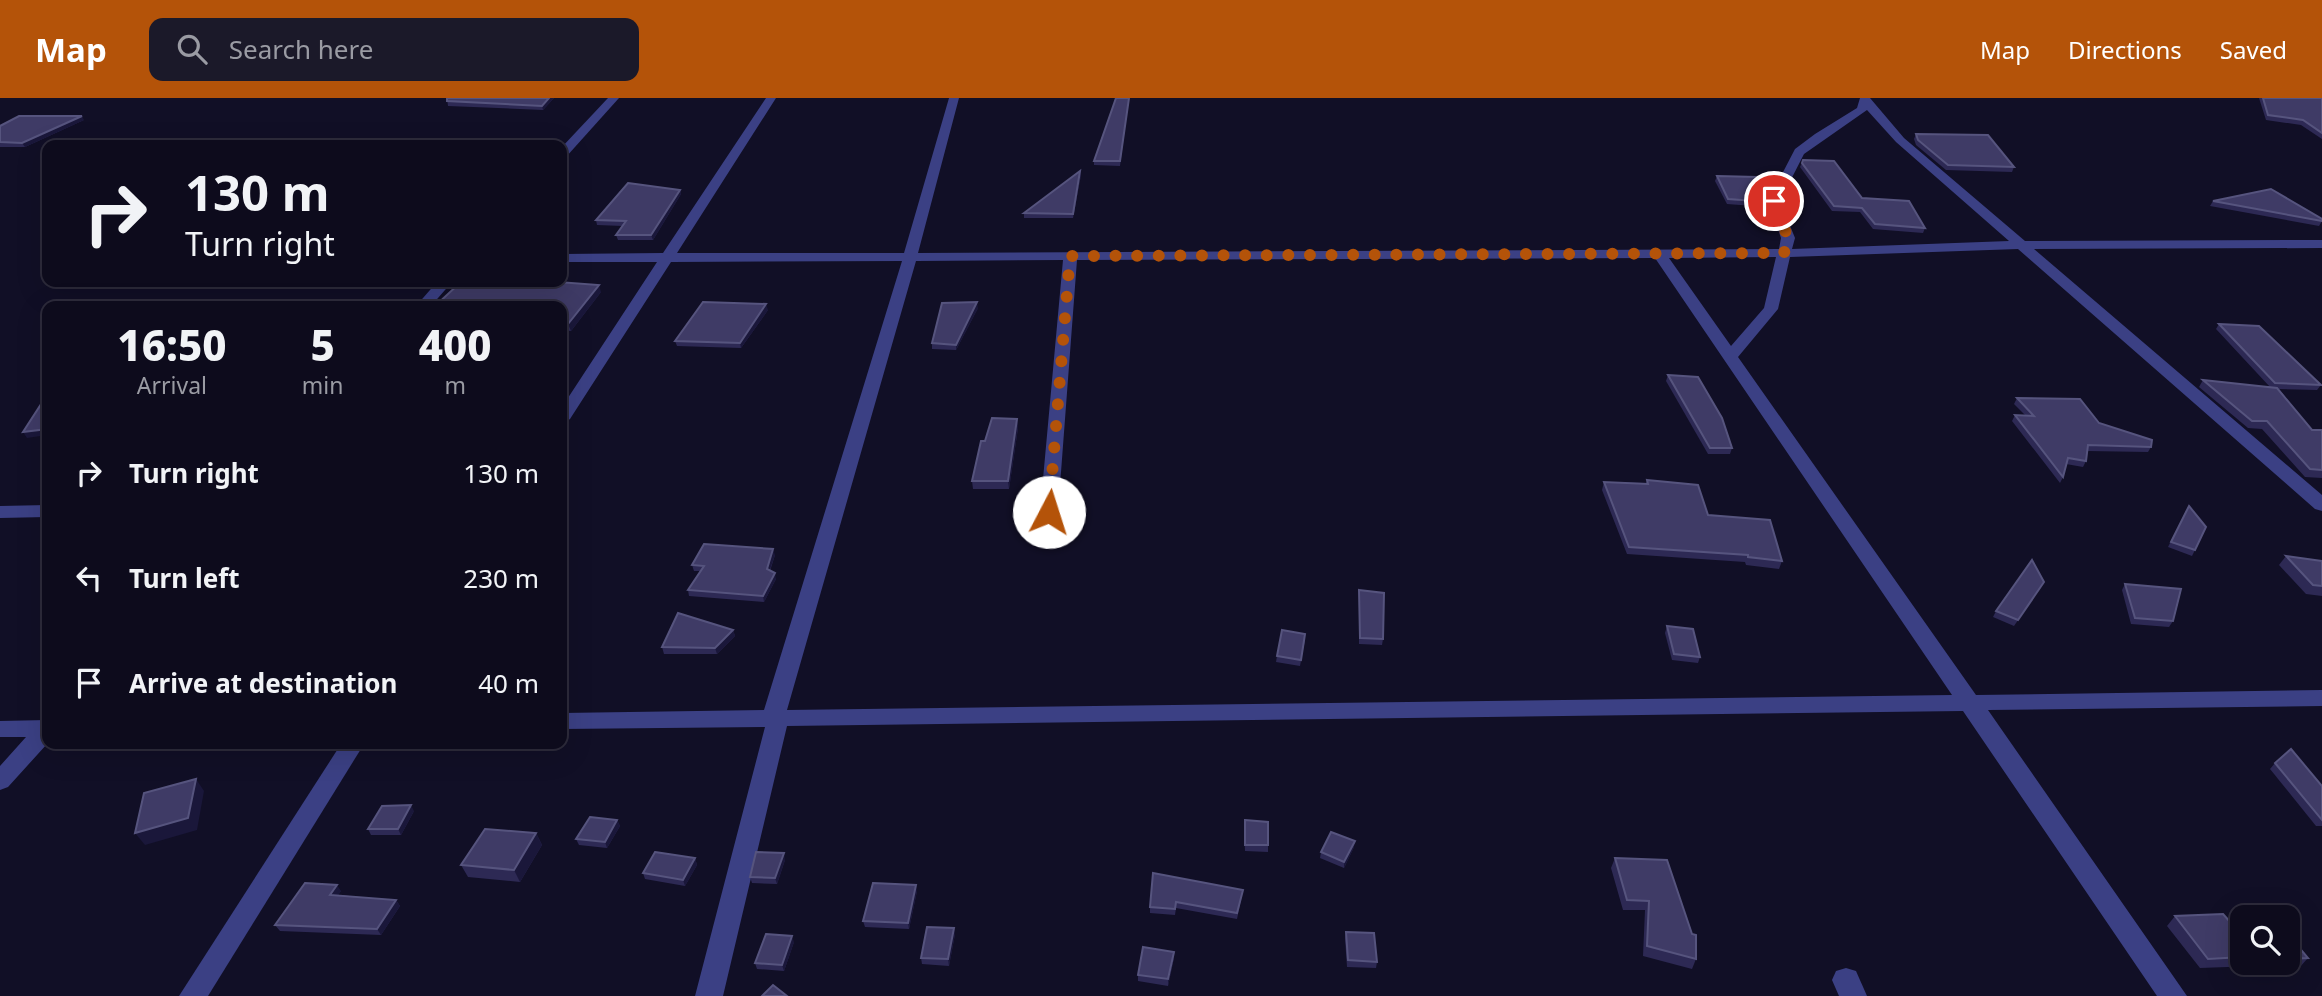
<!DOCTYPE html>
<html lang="en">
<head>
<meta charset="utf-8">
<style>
  :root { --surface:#0d0b1c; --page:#1b1929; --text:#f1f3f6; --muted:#9a9ba3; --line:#2d2b3b; --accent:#b45309 }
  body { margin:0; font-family:"Noto Sans",sans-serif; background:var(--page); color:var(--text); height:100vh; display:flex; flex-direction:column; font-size:26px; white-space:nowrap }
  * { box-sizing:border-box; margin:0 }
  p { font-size:23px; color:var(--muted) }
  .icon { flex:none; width:38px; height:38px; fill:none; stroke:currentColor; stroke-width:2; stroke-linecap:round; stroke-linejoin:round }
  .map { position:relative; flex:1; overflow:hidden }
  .panel { position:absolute; left:42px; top:203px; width:525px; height:448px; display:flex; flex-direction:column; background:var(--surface); border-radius:14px; box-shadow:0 7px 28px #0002,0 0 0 2px var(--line) }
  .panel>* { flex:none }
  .banner { position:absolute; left:42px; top:42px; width:525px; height:147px; border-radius:14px; box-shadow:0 7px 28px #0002,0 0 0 2px var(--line); background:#0d0b1c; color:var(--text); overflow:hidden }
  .controls { position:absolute; left:2230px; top:807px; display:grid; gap:14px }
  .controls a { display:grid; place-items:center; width:70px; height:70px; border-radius:14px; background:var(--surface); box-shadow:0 7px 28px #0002,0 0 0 2px var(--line); font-size:35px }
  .pin { position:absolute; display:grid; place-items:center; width:60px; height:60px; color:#fff; margin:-30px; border:4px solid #fff; border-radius:50%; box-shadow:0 2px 7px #0007 }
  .me { position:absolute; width:77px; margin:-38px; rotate:5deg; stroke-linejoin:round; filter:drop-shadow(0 0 5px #0008) }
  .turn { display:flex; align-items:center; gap:24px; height:147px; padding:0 28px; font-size:32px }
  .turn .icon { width:91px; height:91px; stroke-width:2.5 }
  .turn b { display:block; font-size:49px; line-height:60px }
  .eta { display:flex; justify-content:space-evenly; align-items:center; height:119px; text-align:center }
  .eta b { font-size:42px; font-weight:800; line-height:49px }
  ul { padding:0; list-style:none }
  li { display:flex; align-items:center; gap:21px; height:105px; padding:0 28px }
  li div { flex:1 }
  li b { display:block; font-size:26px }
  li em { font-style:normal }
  header { display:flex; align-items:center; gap:42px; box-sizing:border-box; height:98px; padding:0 35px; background:var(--accent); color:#fff }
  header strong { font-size:33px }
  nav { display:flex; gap:38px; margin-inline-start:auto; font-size:24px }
  .search { width:490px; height:63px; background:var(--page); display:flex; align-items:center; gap:18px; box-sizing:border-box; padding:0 24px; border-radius:14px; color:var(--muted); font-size:26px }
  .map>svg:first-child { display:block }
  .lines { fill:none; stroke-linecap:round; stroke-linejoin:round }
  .minor { fill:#3b4084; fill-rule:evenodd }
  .wall { fill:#2d2954 }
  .shaded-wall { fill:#1a173a }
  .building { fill:#3f3b66; stroke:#56547e; stroke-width:2 }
  .route { stroke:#b45309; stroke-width:12; stroke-dasharray:0 21.6 }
</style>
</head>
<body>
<header>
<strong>Map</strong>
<div class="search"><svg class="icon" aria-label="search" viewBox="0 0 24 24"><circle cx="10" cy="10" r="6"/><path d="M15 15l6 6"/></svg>Search here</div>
<nav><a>Map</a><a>Directions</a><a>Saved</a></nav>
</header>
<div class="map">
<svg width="2322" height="898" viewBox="0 0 2322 898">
  <rect width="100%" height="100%" fill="#110f26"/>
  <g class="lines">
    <g class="minor">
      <polygon points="608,0 619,0 566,59 562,60 562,49"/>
      <path d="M766 0H776L677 155H904L949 0H959L918 155 1779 151 1781 140 1768 103 1795 51 1815 36 1857 10 1860 0H1870L1904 40 2025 143 2322 142V150L2034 151 2322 397V413L2315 411 2018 151 1790 159 1778 211 1738 259 1976 597 2322 592V608L1988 612 2187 898H2157L1963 613 787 628 723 898H695L765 629 562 631V615L764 612 902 163 671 164 570 321 562 326V309L657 164H562V156L663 155ZM1867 12 1896 44 2009 143 1792 151 1795 140 1780 103 1804 56ZM1776 159 1764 210 1731 248 1669 160ZM1655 160 1952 597 787 612 916 163 1063 162 1040 414 1049 420 1058 414 1077 162Z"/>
      <polygon points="437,184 452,184 431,208 416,208"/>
      <polygon points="47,407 47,419 0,420 0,408"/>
      <polygon points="47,622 47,646 8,689 0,692 0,668 26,639 0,639 0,623"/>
      <polygon points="341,646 364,646 208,898 179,898"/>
      <polygon points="1846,870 1856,873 1867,898 1839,898 1832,882 1836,873"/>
    </g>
  </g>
  <g class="wall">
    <polygon points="447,0 554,0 543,12 448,8"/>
    <polygon points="1129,0 1120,68 1094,67 1094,63"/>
    <polygon points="2259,0 2322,0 2322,41 2301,27 2266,22"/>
    <polygon points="84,22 25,49 0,49 0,28"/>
    <polygon points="1916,36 2014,69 2012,74 1946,72 1916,47 1914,41"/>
    <polygon points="1803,62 1862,100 1925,130 1923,135 1873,131 1860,114 1832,113 1800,69"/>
    <polygon points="1081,77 1073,120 1024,120 1024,115"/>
    <polygon points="1717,78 1769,104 1767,109 1727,106 1715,83"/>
    <polygon points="680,92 681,96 653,142 618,142 616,137 623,128 597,127 596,122"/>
    <polygon points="2213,103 2322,123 2319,128 2210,108"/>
    <polygon points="601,194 571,233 562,232 562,208"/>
    <polygon points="978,210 956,252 932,251 932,245"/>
    <polygon points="768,212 741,250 677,248 675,243"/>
    <polygon points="2219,226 2321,287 2317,292 2279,291 2312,332 2322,332 2322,380 2305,379 2262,331 2248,330 2199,289 2203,282 2270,289 2216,231"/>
    <polygon points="1668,277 1732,350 1730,356 1708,356 1666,283"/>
    <polygon points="2017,300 2099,325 2151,349 2148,354 2087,353 2086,363 2083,369 2066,366 2063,379 2060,385 2012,323 2015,317 2025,317 2014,306"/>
    <polygon points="1017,321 1018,330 1009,391 973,391 972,383 985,343"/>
    <polygon points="1647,382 1708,417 1782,463 1779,471 1746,467 1745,464 1627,456 1602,392 1604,384 1646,385"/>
    <polygon points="2189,408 2195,452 2192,458 2168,449"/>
    <polygon points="775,457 770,473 776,481 764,504 689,498 688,492 700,473 694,473 692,467"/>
    <polygon points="2286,458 2322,463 2322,498 2306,496 2279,467"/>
    <polygon points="2125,486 2173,523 2169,529 2131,526 2122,492"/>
    <polygon points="2040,490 2014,528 1993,519 1996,513"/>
    <polygon points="1359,492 1383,541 1382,547 1359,546"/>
    <polygon points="1667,528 1700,559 1698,565 1672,562 1665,535"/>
    <polygon points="733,532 735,538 717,556 664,556 662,549"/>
    <polygon points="1305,542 1300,568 1276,564 1277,558"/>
    <polygon points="2275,665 2322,688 2322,728 2316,728 2270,671"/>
    <polygon points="414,713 401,737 371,737 368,731"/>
    <polygon points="617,722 620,728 607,750 579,747 576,741"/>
    <polygon points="1244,729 1268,747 1268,754 1245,753"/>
    <polygon points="536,735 542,747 520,784 468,779 461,767"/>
    <polygon points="1354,749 1344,770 1320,760 1321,754"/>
    <polygon points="695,760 697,767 685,788 645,781 643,775"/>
    <polygon points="1615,760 1696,861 1692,871 1643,858 1645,812 1623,812 1611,770"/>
    <polygon points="785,762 777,786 752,785 750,779"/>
    <polygon points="1243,792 1237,821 1176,810 1175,817 1150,815 1150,809"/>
    <polygon points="341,793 338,797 396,802 400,808 381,837 280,833 275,827"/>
    <polygon points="917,793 909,831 865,829 863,823"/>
    <polygon points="2175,818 2231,825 2242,825 2242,864 2287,864 2287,835 2308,860 2299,870 2258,871 2255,868 2200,870 2167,828"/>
    <polygon points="1346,834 1377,864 1376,870 1347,869 1345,840"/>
    <polygon points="955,836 949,868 922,866 921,860"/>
    <polygon points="794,844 784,873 757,871 755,865"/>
    <polygon points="1174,854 1174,860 1168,888 1138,883 1138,877"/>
  </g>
  <g class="shaded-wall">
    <polygon points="549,0 554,0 543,12 542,8"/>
    <polygon points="82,18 84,22 25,49 22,45"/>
    <polygon points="1080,73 1081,77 1073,120 1073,116"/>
    <polygon points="680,92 681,96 653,142 651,137"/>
    <polygon points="599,187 601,194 571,233 568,226"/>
    <polygon points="977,204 978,210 956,252 956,247"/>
    <polygon points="766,206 768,212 741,250 740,245"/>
    <polygon points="1017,321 1018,330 1009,391 1008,383"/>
    <polygon points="47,331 47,337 27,340 23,334"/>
    <polygon points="773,451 775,457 768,477 767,471"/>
    <polygon points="775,475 776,481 764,504 763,498"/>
    <polygon points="733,532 735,538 717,556 715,550"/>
    <polygon points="196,681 204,693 197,732 145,747 135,735"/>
    <polygon points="411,707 414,713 401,737 398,731"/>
    <polygon points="617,722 620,728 607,750 605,744"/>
    <polygon points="536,735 542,747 520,784 514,772"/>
    <polygon points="1355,743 1354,749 1344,770 1344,764"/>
    <polygon points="784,755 785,762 777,786 775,780"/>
    <polygon points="695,760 697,767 685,788 683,782"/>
    <polygon points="337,787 341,793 334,803 330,797"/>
    <polygon points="916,787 917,793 909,831 908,825"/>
    <polygon points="396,802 400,808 381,837 377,831"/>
    <polygon points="954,830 955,836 949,868 948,861"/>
    <polygon points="792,838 794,844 784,873 782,867"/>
    <polygon points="1174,854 1174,860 1168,888 1168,881"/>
  </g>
  <g class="building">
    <polygon points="447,0 549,0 542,8 447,3"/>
    <polygon points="1116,0 1129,0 1120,63 1094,63"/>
    <polygon points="2263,0 2322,0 2322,35 2303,22 2268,17"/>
    <polygon points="19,18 82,18 22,45 0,44 0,28"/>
    <polygon points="1916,36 1988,37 2014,69 1948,67 1918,42"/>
    <polygon points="1803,62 1834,63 1862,100 1909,103 1925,130 1875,126 1862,110 1834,108 1802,65"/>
    <polygon points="1080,73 1073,116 1024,115"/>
    <polygon points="1717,78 1757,79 1769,104 1728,101"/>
    <polygon points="628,85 680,92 651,137 616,137 626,123 596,122"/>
    <polygon points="2271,91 2322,121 2322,123 2213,103"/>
    <polygon points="461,184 558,184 599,187 568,226 562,225 562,208 435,208"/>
    <polygon points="703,204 766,206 740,245 675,243"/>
    <polygon points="977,204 956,247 932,245 942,205"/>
    <polygon points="2219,226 2259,228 2321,287 2275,285"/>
    <polygon points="1668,277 1698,279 1722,320 1732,350 1710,350"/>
    <polygon points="2203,282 2277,290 2312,332 2322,332 2322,372 2310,371 2267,323 2252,323"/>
    <polygon points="47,297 47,331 23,334"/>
    <polygon points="2017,300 2080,301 2099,325 2152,342 2151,349 2088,347 2086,363 2068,360 2063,379 2015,317 2034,318"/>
    <polygon points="992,320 1017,321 1008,383 972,383 981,343 985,343"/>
    <polygon points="1647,382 1698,387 1708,417 1770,422 1782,463 1748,459 1748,457 1629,449 1604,384 1648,386"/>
    <polygon points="2189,408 2206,429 2195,452 2171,444"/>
    <polygon points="704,446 773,451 767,471 775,475 763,498 688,492 704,468 692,467"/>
    <polygon points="2286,458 2322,463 2322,488 2313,487"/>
    <polygon points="2032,462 2044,484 2018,522 1996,513"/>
    <polygon points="2125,486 2181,491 2173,523 2135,520"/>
    <polygon points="1359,492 1384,495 1383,541 1360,540"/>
    <polygon points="678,515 733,532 715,550 662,549"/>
    <polygon points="1667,528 1693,531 1700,559 1674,556"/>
    <polygon points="1282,532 1305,536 1301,562 1277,558"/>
    <polygon points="2291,651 2322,688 2322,722 2275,665"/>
    <polygon points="196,681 188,720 135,735 144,695"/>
    <polygon points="411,707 398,731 368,731 382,708"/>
    <polygon points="590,719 617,722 605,744 576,741"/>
    <polygon points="1245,722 1268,724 1268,747 1245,747"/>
    <polygon points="485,731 536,735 514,772 461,767"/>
    <polygon points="1331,734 1355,743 1344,764 1321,754"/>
    <polygon points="655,754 695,760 683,782 643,775"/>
    <polygon points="756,754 784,755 775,780 750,779"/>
    <polygon points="1615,760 1667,762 1692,836 1696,837 1696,861 1647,848 1649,803 1627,802"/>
    <polygon points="1153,775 1243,792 1237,815 1176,804 1175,811 1150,809"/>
    <polygon points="305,785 337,787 330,797 396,802 377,831 275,827"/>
    <polygon points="873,785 916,787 908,825 863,823"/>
    <polygon points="2223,816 2231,825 2242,825 2242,859 2208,861 2175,818"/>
    <polygon points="927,829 954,830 948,861 921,860"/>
    <polygon points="1346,834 1374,835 1377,864 1348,862"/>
    <polygon points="2287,835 2308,860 2287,861"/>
    <polygon points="766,836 792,838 782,867 755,865"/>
    <polygon points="1143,849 1174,854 1168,881 1138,877"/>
    <polygon points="773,887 787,898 762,898"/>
  </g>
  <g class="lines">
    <polyline class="route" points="1049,414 1070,158 1784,155 1788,140 1774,103"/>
  </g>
</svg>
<div class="controls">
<a><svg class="icon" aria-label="search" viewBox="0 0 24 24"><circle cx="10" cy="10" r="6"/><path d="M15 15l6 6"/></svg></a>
</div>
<div class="pin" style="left:1774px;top:103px;background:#d93025"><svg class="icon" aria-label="arrive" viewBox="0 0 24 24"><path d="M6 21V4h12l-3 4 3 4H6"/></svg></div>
<svg class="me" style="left:1049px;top:414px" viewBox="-20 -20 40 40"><circle r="19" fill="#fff"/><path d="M0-13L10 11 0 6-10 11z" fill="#b45309"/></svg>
<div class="banner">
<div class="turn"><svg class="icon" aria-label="right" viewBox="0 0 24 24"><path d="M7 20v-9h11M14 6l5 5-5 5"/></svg><div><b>130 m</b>Turn right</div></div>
</div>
<section class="panel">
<div class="eta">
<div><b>16:50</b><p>Arrival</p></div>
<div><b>5</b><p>min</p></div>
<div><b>400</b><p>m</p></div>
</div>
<ul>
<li><svg class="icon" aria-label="right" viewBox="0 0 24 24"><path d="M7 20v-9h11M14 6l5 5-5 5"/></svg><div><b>Turn right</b></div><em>130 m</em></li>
<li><svg class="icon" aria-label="left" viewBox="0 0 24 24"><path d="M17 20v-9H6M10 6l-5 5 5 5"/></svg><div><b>Turn left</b></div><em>230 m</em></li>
<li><svg class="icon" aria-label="arrive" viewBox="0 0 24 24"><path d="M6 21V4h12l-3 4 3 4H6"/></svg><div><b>Arrive at destination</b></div><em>40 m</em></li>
</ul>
</section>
</div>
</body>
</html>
